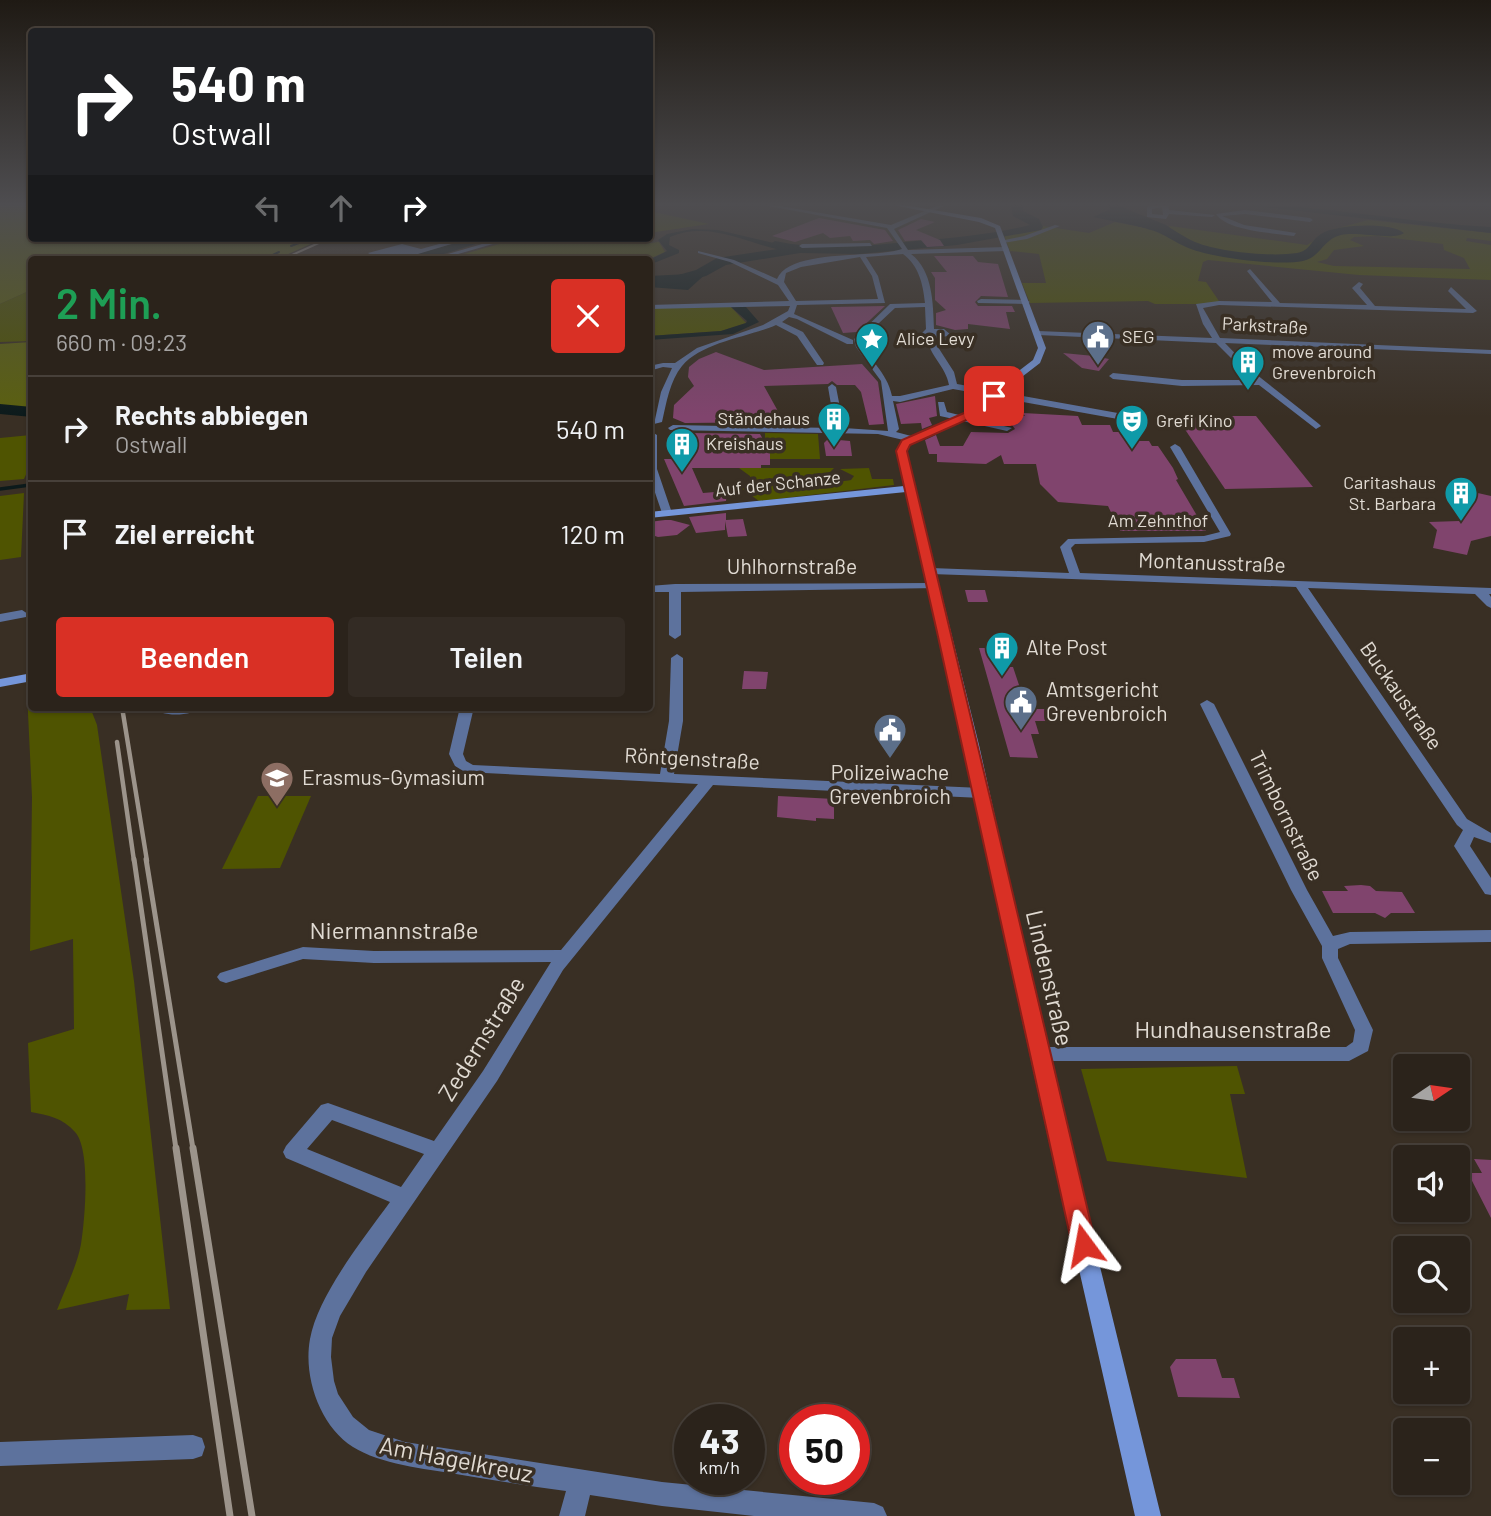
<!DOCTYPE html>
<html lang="de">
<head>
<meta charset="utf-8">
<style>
  :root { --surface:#2b231b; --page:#332b24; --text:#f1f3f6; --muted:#a6a4a3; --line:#47403a; --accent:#d93025 }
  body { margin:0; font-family:Barlow,sans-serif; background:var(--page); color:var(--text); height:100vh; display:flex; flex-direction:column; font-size:26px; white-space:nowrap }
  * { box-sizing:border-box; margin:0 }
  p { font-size:23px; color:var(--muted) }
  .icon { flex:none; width:38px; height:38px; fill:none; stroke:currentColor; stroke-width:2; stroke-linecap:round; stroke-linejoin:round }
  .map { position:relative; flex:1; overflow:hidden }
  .sheet { position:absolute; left:28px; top:256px; width:625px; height:455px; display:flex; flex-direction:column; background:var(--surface); border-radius:7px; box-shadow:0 2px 5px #0004,0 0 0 2px var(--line) }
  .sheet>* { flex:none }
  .guide { position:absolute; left:28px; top:28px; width:625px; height:214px; border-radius:7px; box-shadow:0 2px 5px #0004,0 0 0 2px var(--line); background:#202124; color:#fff; overflow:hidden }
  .needle { width:46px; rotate:77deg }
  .buttons { position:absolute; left:1393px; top:1054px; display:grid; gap:14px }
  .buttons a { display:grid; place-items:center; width:77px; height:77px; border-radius:7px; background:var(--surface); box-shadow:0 2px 5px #0004,0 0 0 2px var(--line); font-size:35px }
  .speed { position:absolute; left:674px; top:1404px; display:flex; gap:14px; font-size:35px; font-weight:700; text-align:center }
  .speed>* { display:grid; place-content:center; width:91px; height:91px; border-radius:50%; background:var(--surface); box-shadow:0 2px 5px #0004,0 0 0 2px var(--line); line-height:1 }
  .speed small { font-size:18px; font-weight:400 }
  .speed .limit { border:10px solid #d22; background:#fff; color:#111 }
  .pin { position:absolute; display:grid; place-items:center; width:60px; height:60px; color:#fff; margin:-30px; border-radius:14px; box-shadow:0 4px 10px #0006 }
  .me { position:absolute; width:77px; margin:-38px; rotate:347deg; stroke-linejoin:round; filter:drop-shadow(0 0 5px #0008) }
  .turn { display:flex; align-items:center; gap:24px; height:147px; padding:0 28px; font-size:32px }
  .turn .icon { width:91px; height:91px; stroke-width:2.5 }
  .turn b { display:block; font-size:49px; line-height:60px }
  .lanes { display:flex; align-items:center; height:66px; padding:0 28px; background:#0003; justify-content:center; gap:35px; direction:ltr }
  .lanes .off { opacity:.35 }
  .round { display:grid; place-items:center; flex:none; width:74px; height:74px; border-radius:7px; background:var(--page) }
  .headline { display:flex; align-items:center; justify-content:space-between; height:119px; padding:0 28px }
  h1 { font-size:42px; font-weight:600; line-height:52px; color:#1e9e55 }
  .action { display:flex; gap:14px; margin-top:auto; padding:14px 28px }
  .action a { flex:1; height:80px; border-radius:7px; background:var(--accent); color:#fff; font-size:28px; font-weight:600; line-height:80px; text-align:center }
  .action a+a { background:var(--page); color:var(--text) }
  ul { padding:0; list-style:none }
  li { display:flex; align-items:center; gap:21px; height:105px; padding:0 28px; border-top:2px solid var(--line) }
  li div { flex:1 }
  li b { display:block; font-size:26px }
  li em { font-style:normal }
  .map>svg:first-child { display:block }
  .green { fill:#4f5401; fill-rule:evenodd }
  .forest { fill:#5b600f }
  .water { fill:#0c1a1b }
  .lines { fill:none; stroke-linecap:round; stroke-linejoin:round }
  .stream-far1 { stroke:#0c1a1b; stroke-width:2 }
  .stream { stroke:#0c1a1b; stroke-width:3.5 }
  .river { fill:#0c1a1b; fill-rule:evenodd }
  .building { fill:#80446d }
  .street { fill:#5d729d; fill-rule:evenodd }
  .secondary { fill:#7596da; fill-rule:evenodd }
  .rail-far3 { stroke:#9c948b; stroke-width:2 }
  .rail-far2 { stroke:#9c948b; stroke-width:4.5 }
  .rail-far1 { stroke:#9c948b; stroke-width:5 }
  .rail { stroke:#9c948b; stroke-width:7 }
  .route { fill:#d93025; stroke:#8d1f18; stroke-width:2 }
  .labels { text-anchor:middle; stroke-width:7; stroke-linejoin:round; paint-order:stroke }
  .far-street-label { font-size:18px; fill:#e1dbd3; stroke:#392f24 }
  .far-poi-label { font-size:18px; fill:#e1dbd3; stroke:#392f24; text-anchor:start }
  .street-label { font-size:21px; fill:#e1dbd3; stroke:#392f24 }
  .poi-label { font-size:21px; fill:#e1dbd3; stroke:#392f24; text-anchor:start }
  .near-street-label { font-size:24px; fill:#e1dbd3; stroke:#392f24 }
</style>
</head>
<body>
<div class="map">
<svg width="1491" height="1516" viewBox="0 0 1491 1516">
  <rect width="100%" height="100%" fill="#392f24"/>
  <g class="green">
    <polygon points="654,212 709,224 649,233 649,214"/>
    <path d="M1368 220 1491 233V241L1467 238 1466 241 1491 245V280L1359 275 1208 260 1203 262 1198 281 1206 282 1221 304H1155L1148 301 1030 303 1022 283H1046L1039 254 1010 251 1004 235 1036 228V225L1089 233 1115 222 1161 231 1170 226 1307 245 1331 230ZM1377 236 1443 244 1444 250 1464 258 1470 269 1334 266 1317 262 1327 259 1334 250 1364 246 1350 240 1354 237Z"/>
    <polygon points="521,238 623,238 643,244 659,242 665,252 649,259 450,258"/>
    <polygon points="31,290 31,341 0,342 0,304"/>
    <polygon points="731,307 746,323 721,331 649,336 649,308"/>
    <polygon points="765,433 818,434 820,459 765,459"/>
    <polygon points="31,435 31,463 24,479 0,481 0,438"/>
    <path d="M739 468H834L827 475C835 482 841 482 851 480L854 476 840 469 869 468 872 479H893L894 485 759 501 741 488 751 484 750 476Z"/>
    <polygon points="24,493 21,557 0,560 0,496"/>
    <path d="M31 691 32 707H90L97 725 134 981 170 1309 126 1310 129 1294 57 1310C65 1289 77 1266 81 1244 85 1219 91 1149 75 1132 63 1118 48 1115 31 1112L28 1043 74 1029 73 939 30 951 32 797 27 692Z"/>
    <polygon points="258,796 311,796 280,868 222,869"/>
    <polygon points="1237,1066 1245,1094 1230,1094 1247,1178 1107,1161 1081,1069"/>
  </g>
  <g class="forest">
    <polygon points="0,205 31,205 32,238 324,238 277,259 32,259 31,290 0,304"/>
    <polygon points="31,342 31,409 0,405 0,344"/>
  </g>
  <g class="water">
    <path d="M1246 205C1328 205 1409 223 1491 227V233Z"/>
    <polygon points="1122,207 1166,225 1184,237 1172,238 1156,230 1093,217 1113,208"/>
    <path d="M692 229 718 230 812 252C765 258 720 216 670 237L669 245 679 250V253L649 265V260L667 251 658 240 667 234Z"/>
    <polygon points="701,270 709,271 688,290 649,287 649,276 689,274"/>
    <polygon points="731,307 746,307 759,322 733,334 649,340 649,336 721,331 746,323 747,321"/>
  </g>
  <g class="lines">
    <g class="stream-far1">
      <polyline points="291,246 312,238"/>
      <polyline points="264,259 279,252"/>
    </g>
    <polyline class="stream" points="0,489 30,485"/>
    <g class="river">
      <path d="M1011 205H1023V211L1039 219 1043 227 1041 230 957 245 859 254 800 253 726 265 706 276 669 286 662 282 664 279 696 270 717 258 778 249 769 245 775 241C822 251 869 246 916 241 955 238 993 234 1030 225L1013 216Z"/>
      <path d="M1107 205H1119C1135 222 1146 219 1166 227 1177 231 1185 238 1195 242 1219 252 1271 257 1297 253 1310 251 1311 240 1321 234 1336 224 1391 222 1404 233 1394 241 1358 231 1341 235 1323 239 1321 257 1303 261 1277 266 1210 258 1186 247 1176 243 1167 236 1157 232 1134 224 1124 226 1107 205Z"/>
      <polygon points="475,238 495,238 428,259 406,259 408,256"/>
      <polygon points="0,404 32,407 32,417 0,414"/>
    </g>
  </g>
  <g class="building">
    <polygon points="819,218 885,230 893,241 874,244 870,240 853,241 850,236 830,238 823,233 795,242 772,236"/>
    <polygon points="921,219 935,222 916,230 940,240 944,246 927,247 921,240 905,241 898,230"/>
    <polygon points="934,256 973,256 978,262 998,264 1008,297 981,296 975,302 978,306 1012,306 1015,312 1006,312 1010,329 968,324 968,329 955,330 936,325 936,313 946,310 935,300 935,278 931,272 947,272"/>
    <polygon points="885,306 857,332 843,333 831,307"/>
    <polygon points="716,352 764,370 862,364 878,382 884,424 869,425 861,392 855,385 837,385 832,381 828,384 764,386 784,422 685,423 673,418 674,405 694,386 688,377 689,367 699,359"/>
    <polygon points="1063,353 1094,356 1109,359 1099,371 1082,368"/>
    <polygon points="935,396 937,416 929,418 932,425 922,429 921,423 901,424 896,404"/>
    <polygon points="1023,413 1078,416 1082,425 1110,425 1113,432 1126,432 1131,441 1149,441 1152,446 1158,446 1173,468 1178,479 1176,480 1206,531 1120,531 1108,506 1058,502 1040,484 1036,464 1004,464 1001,455 986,464 937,462 937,454 929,454 925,440 936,435 940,446 963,446 971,432 1008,433 1015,429 1012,425 1021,421 1018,416 1025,416"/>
    <polygon points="1176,416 1256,416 1313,487 1225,489"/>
    <polygon points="690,433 760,434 770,452 770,465 761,465 761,468 692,468 703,493 727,491 726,501 684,506 664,459 672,459 674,439"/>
    <polygon points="828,439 850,441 852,456 826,456 824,443"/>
    <polygon points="1469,491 1491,496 1491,536 1471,541 1467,555 1433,548 1437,530 1429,522 1459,521"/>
    <polygon points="726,513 726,520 743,519 747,536 728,537 725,521 725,530 696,533 689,517"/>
    <polygon points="665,520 671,520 690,525 677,535 658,537 649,534 649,522"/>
    <polygon points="965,590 985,590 988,602 968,602"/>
    <polygon points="979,648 1002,648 1007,667 1013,667 1027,709 1061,709 1065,721 1035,721 1039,734 1031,734 1038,758 1010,757"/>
    <polygon points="744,671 768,672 766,689 742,689"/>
    <polygon points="778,796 834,799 834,819 816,818 816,821 777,817"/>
    <polygon points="1361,885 1370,886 1376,891 1402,892 1415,913 1391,913 1385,918 1375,913 1333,913 1322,891 1348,891 1344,886"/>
    <polygon points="1474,1159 1491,1160 1491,1218 1468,1173 1482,1173"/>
    <polygon points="1176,1359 1216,1359 1222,1378 1234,1378 1240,1398 1178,1397 1170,1367"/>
  </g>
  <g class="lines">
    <g class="street">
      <path d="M763 205H774L891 225 939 205H946L894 229 908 250 1006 247 1009 249 1006 251 911 254C933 271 933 303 934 329H944L951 335 935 339 936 344 954 372 957 384 1129 415 1134 418 1129 421 1023 402V406L970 417 967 416V412L1019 401 953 389 900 402 893 401 899 429 896 432 915 437 917 439 912 442 878 434 670 430 668 428 673 425 835 428 828 387 832 384 836 387 844 428 888 431 881 381 856 347 854 339 890 304 925 303C923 284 919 266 903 254L866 257 878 276 885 303 797 305 794 314 853 340V344H847L797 319 789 317 782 322 803 332 824 363 823 365H817L797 336 776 325C749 337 702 342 682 366 670 380 666 404 662 422L654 424 661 392 672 368 663 367 649 371V366L663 363H675L697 348 763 325 788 311 790 306 649 309V305L789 301 778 285 730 262 698 253V251L734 260 777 279C790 248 875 259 902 249L887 228ZM860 257 872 276 878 299 796 301 784 282 786 273 801 267ZM925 307 926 329 921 334 927 337C929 356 946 366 949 385L900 396H892C887 371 868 361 862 339L895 308Z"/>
      <path d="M1157 205H1168L1169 210 1215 215 1212 217 1169 214 1166 219 1147 217V207ZM1162 207 1163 215 1152 214V209Z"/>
      <path d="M1245 210 1310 218 1313 220 1310 222 1245 214 1222 216 1244 225 1296 233 1294 236C1273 233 1227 231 1216 214Z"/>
      <polygon points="1055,225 1060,226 1027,239 1003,243 1000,241 1024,236"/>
      <polygon points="461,238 471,238 418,254 371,255 368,253 402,244 421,249"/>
      <polygon points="503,238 513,238 441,259 434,258"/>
      <polygon points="870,243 872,246 802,248 799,246 802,244"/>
      <polygon points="1250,269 1280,303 1367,305 1352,288 1359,282 1363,284 1360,288 1375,306 1466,309 1448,291 1451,287 1477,311 1473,313 1219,305 1203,308 1220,338 1491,350 1491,354 1225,343 1252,371 1319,424 1321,426 1316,429 1259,385 1182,386 1113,379 1109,376 1113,373 1182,380 1253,380 1216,343 1038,335 1034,333 1038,331 1212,338 1203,324 1196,304 1219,301 1272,302 1247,271"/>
      <polygon points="981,299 1026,300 1030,302 1026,304 978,303 977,301"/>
      <polygon points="938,402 944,402 947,412 1012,428 1007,431 940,416"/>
      <polygon points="652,432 657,435 657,469 672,513 667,516 662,513 649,475 649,433"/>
      <polygon points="1175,444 1180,447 1231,534 1230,536 1204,542 1075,544 1071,548 1080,573 1491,588 1491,594 1489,594 1491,597 1491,608 1487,606 1475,594 1308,588 1467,819 1491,833 1491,843 1474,837 1470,846 1491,878 1491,895 1485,894 1454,846 1463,830 1457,825 1296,587 931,574 925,571 931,568 1069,573 1060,547 1068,539 1204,536 1220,532 1170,447"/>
      <polygon points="934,583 940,586 938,588 681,592 681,635 675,639 669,635 669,592 649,592 649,586 675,584"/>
      <polygon points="22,610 28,614 26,617 0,622 0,614"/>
      <path d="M677 654 683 658V721L674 774 981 788 988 793 981 798 713 785 563 970 497 1081 366 1272 340 1316 332 1338 331 1357 334 1381 338 1394 353 1417 369 1430 405 1442 662 1482 874 1503 883 1507 887 1516H754L662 1506 590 1495 585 1516H559L566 1491C529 1486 493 1480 456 1474 425 1469 380 1464 353 1447 320 1426 303 1377 310 1339 318 1295 364 1238 390 1202L286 1158 283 1152 286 1146 321 1105 328 1103 434 1141 483 1071 551 962 374 963 303 959 226 983 220 981 217 977 220 973 303 947 374 951 561 950 698 784 465 772 455 766 449 754 460 707H474L463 754 466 761 473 765 660 774 669 721 671 658ZM332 1120 424 1154 401 1187 307 1149Z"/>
      <polygon points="1207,700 1214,704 1307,890 1333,936 1350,932 1491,930 1491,942 1350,944 1338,949 1338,958 1373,1030 1368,1051 1349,1061 1039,1061 1033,1059 1030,1054 1033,1049 1039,1047 1346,1047 1353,1042 1355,1030 1322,958 1322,946 1291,890 1200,704"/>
      <path d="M151 707H204C191 716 163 718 151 707Z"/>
      <polygon points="193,1435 202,1438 205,1447 202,1456 193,1459 0,1466 0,1442"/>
    </g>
    <g class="secondary">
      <polygon points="893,205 904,205 981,218 1000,226 1046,348 1040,363 970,417 910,444 906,451 979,745 1048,1054 1161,1516 1135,1516 1030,1054 965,745 906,492 649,518 649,512 904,486 896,451 904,440 964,413 1033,360 1038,348 995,228 979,222"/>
      <polygon points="32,673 32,681 0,687 0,679"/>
    </g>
    <polyline class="rail-far3" points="283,259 330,238"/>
    <g class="rail-far2">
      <polyline points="122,707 147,861"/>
      <polyline points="117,742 134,861"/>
    </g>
    <g class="rail-far1">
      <polyline points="134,859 176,1149"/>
      <polyline points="146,859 193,1149"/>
    </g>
    <g class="rail">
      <polyline points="176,1148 230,1516"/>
      <polyline points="193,1148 252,1516"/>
    </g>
  </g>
  <linearGradient id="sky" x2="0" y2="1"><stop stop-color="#1f1a14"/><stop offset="0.49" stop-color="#4e4d50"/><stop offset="1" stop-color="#4e4d50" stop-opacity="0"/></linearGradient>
  <rect width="1491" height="417" fill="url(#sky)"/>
  <path class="route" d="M991 394 999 396 971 418 910 445 907 451C972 715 1032 981 1096 1245L1092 1253 1084 1256 1075 1253 1072 1245C1012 980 957 715 896 451L902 440 964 413Z"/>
  <defs>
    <symbol id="civic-pin" viewBox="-11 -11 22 30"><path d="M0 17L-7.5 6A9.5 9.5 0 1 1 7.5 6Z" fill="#5c6f8a" stroke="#392f24"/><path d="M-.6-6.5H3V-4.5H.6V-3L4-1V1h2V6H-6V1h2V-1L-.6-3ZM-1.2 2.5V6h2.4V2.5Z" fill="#fff"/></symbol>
    <symbol id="sight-pin" viewBox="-11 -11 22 30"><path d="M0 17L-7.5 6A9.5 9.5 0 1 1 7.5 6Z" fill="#0f9aa8" stroke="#392f24"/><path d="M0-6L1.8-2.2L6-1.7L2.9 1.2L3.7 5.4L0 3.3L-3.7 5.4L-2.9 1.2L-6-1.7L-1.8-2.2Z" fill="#fff"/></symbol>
    <symbol id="building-pin" viewBox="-11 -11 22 30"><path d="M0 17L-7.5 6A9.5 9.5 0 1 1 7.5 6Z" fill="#0f9aa8" stroke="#392f24"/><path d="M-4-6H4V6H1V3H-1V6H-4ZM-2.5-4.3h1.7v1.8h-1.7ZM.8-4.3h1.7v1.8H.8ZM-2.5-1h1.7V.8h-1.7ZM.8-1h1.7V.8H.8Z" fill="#fff"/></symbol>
    <symbol id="theatre-pin" viewBox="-11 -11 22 30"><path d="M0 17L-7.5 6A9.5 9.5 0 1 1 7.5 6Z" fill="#0f9aa8" stroke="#392f24"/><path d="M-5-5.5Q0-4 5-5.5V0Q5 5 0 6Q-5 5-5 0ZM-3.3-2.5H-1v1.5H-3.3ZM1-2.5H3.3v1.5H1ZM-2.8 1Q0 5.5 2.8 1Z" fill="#fff"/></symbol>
    <symbol id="school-pin" viewBox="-11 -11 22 30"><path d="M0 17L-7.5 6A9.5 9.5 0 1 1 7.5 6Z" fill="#8d6e63" stroke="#392f24"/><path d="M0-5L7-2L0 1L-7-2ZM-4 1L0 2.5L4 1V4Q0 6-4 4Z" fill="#fff"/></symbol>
  </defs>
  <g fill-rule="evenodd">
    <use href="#civic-pin" x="1079" y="318" width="38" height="52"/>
    <use href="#sight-pin" x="853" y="320" width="38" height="52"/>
    <use href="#building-pin" x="1229" y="343" width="38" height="52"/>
    <use href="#building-pin" x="815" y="400" width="38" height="52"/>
    <use href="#theatre-pin" x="1113" y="402" width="38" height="52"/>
    <use href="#building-pin" x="663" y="425" width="38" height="52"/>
    <use href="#building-pin" x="1442" y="474" width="38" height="52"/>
    <use href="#building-pin" x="983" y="629" width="38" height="52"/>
    <use href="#civic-pin" x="1002" y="683" width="38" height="52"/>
    <use href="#civic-pin" x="871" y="711" width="38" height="52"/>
    <use href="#school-pin" x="258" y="759" width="38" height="52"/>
  </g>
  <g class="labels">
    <g class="far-street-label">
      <text transform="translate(1265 326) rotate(3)" y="6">Parkstraße</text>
      <text transform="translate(778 484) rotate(-6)" y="6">Auf der Schanze</text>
      <text x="1158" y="527">Am Zehnthof</text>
    </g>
    <g class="far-poi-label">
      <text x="1122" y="343">SEG</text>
      <text x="896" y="345">Alice Levy</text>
      <text x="1272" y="358">move around<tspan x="1272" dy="21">Grevenbroich</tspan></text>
      <text x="810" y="425" text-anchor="end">Ständehaus</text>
      <text x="1156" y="427">Grefi Kino</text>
      <text x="706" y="450">Kreishaus</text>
      <text x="1436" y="489" text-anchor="end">Caritashaus<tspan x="1436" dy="21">St. Barbara</tspan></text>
    </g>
    <g class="street-label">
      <text transform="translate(1212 563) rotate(2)" y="7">Montanusstraße</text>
      <text x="792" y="574">Uhlhornstraße</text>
      <text transform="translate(1401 696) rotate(55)" y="7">Buckaustraße</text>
      <text transform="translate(692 759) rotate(3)" y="7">Röntgenstraße</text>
      <text transform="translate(1286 816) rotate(64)" y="7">Trimbornstraße</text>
    </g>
    <g class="poi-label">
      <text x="1026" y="655">Alte Post</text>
      <text x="1046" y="697">Amtsgericht<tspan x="1046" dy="24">Grevenbroich</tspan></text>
      <text x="890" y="780" text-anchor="middle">Polizeiwache<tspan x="890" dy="24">Grevenbroich</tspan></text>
      <text x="302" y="785">Erasmus-Gymasium</text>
    </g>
    <g class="near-street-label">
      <text x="394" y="939">Niermannstraße</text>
      <text transform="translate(1049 978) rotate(77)" y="8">Lindenstraße</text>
      <text x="1233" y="1038">Hundhausenstraße</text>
      <text transform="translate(482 1039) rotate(-58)" y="8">Zedernstraße</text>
      <text transform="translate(456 1460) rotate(11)" y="8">Am Hagelkreuz</text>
    </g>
  </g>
</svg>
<div class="buttons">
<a><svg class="needle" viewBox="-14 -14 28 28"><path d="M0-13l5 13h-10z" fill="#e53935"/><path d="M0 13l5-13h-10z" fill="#a6a4a3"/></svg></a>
<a><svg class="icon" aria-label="sound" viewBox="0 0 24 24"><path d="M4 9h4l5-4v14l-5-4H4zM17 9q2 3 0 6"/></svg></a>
<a><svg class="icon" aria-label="search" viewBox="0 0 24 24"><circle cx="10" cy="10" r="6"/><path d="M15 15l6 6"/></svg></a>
<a>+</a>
<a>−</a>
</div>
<div class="speed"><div>43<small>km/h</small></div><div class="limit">50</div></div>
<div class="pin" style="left:994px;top:396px;background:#d93025"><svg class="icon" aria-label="arrive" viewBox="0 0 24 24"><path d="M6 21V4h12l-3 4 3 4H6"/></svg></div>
<svg class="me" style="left:1084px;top:1245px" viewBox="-20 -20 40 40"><path d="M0-17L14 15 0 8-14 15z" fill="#d93025" stroke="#fff" stroke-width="4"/></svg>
<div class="guide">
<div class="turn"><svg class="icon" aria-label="right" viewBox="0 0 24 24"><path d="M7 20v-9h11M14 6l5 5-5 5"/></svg><div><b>540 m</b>Ostwall</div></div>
<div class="lanes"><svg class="icon off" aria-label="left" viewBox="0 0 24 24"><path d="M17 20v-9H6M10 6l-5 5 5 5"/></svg><svg class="icon off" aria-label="ahead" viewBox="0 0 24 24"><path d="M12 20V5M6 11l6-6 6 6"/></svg><svg class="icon" aria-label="right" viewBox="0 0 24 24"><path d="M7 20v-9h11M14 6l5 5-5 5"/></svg></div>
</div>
<section class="sheet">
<div class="headline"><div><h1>2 Min.</h1><p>660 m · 09:23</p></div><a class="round" style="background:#d93025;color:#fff"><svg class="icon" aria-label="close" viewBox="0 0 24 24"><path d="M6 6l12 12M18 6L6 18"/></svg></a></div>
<ul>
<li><svg class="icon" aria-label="right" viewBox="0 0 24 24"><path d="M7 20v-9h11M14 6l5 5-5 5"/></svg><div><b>Rechts abbiegen</b><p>Ostwall</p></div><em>540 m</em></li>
<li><svg class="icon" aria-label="arrive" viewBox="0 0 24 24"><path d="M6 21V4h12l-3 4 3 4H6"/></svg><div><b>Ziel erreicht</b></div><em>120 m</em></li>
</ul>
<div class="action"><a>Beenden</a><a>Teilen</a></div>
</section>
</div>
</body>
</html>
